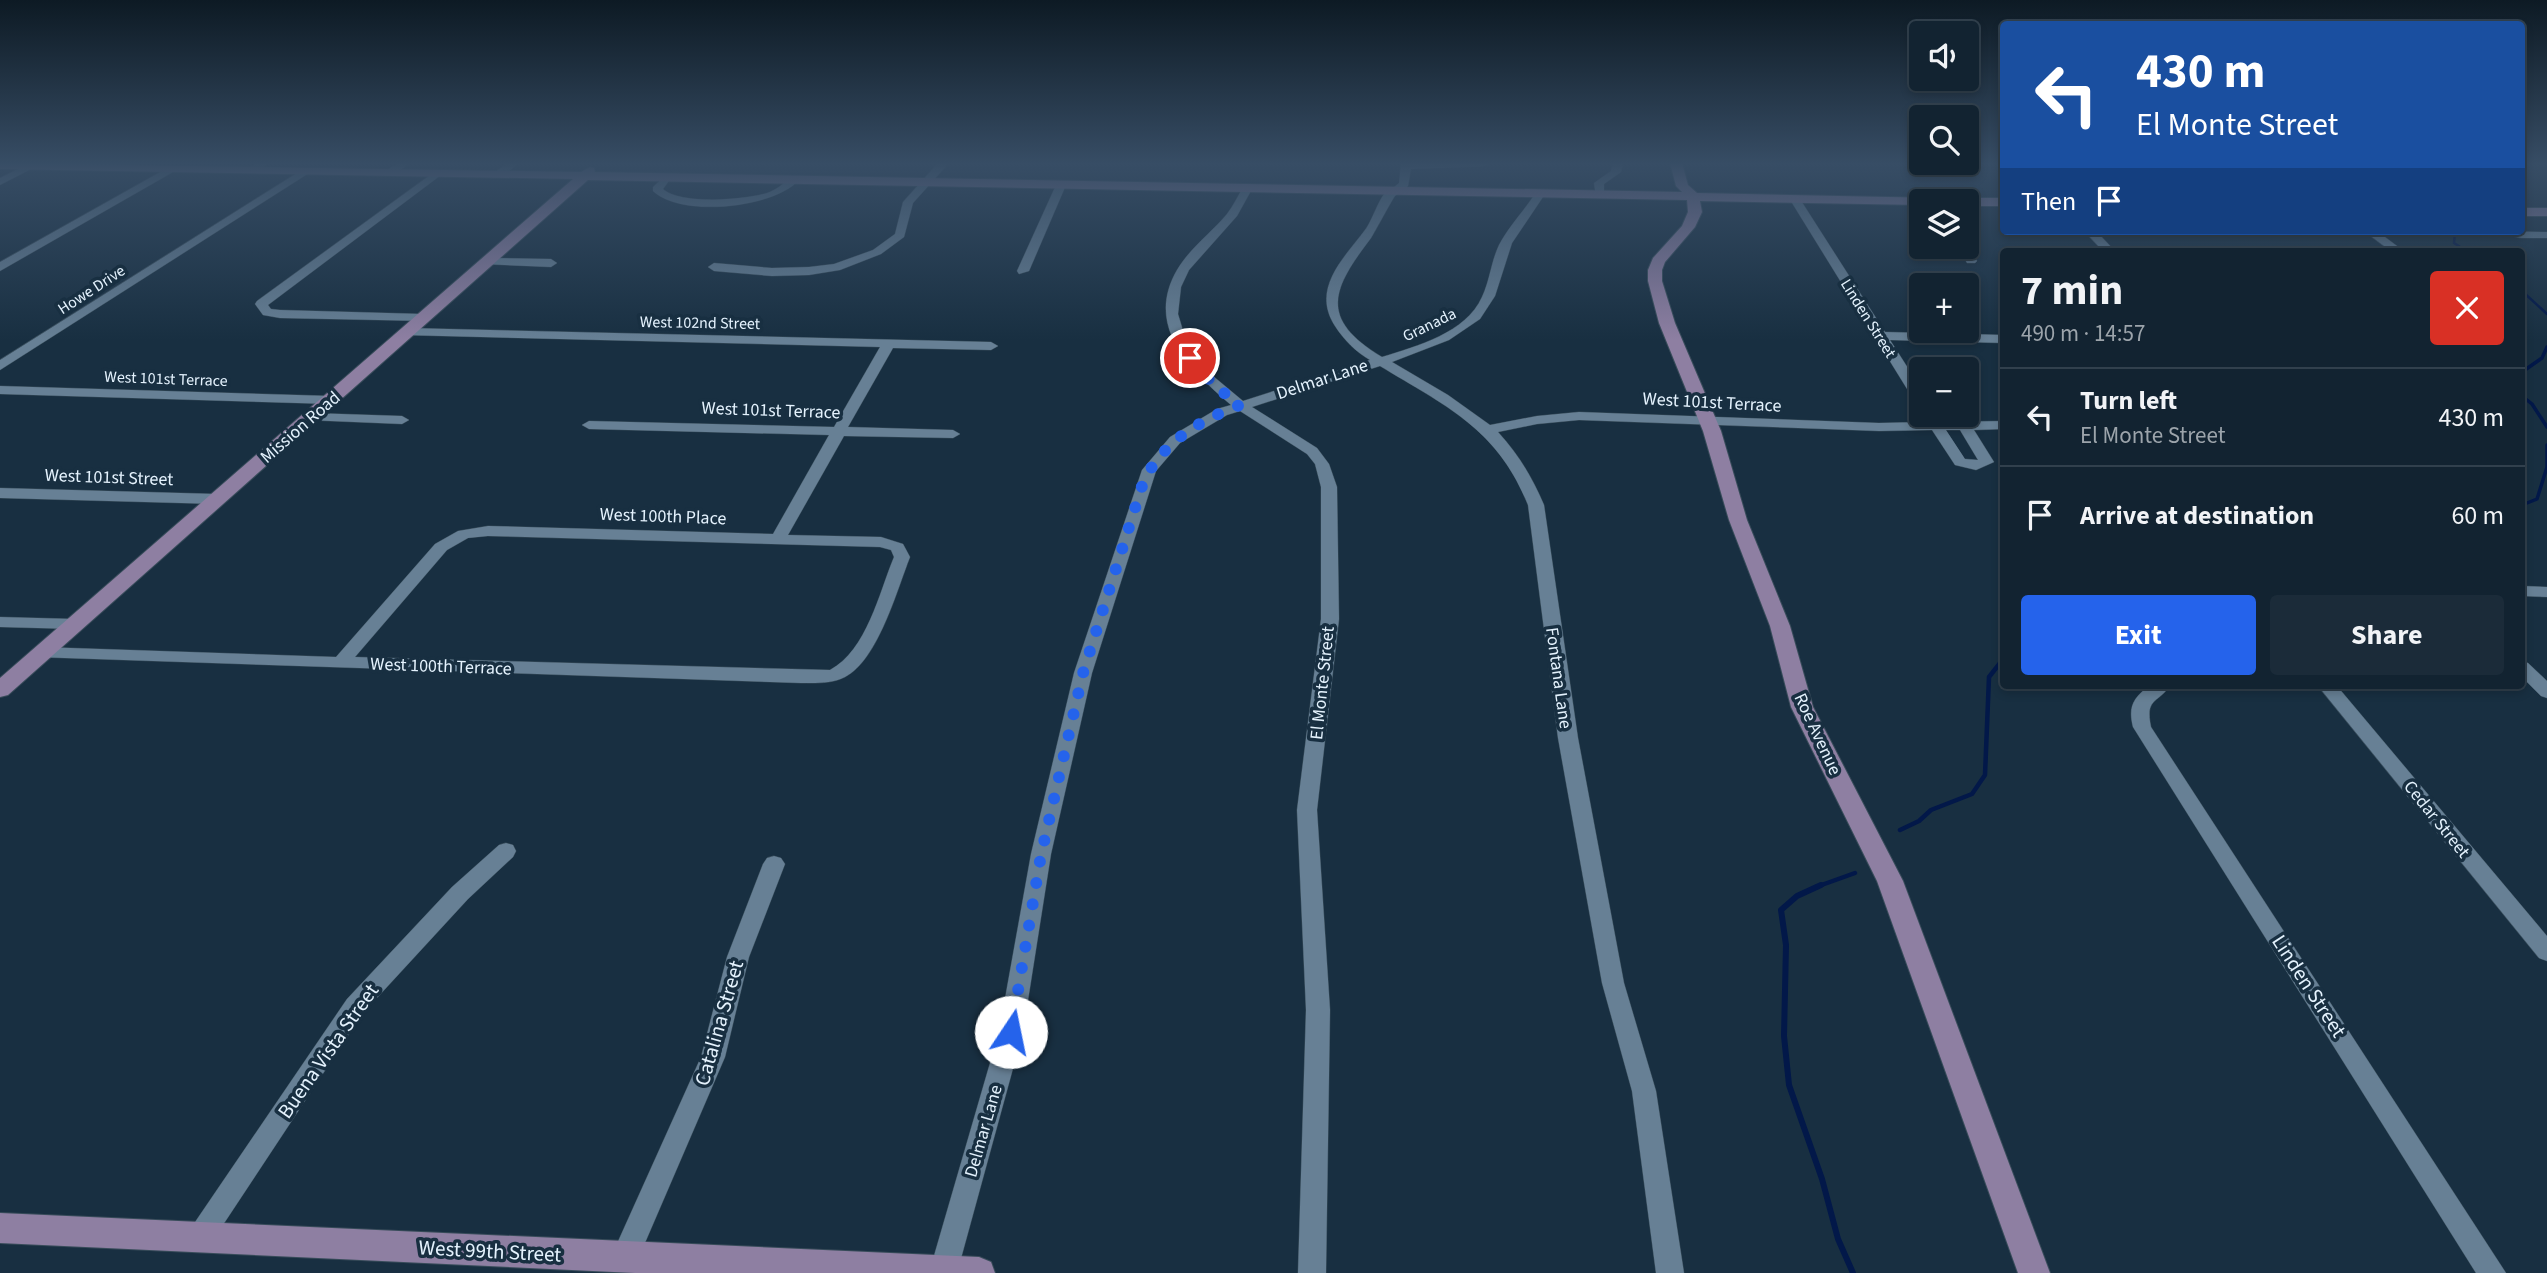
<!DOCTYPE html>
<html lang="en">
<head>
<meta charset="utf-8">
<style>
  :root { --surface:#122331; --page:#1b2b39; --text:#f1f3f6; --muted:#9ca4ab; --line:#31404d; --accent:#2563eb }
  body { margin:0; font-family:"Source Sans 3",sans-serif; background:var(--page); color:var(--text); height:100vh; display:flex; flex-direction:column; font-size:26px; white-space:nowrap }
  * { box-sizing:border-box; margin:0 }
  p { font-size:23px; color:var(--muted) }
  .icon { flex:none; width:38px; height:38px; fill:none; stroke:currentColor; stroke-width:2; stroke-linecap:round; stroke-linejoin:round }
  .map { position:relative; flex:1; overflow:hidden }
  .side { position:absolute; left:2000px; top:248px; width:525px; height:441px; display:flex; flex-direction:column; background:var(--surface); border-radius:7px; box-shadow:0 4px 10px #0003,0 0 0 2px var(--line) }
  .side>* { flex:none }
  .guide { position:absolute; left:2000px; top:21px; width:525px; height:214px; border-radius:7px; box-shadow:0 4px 10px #0003,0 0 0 2px var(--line); background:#1a4fa0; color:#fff; overflow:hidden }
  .fabs { position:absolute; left:1909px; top:21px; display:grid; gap:14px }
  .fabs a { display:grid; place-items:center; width:70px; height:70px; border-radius:7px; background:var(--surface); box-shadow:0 4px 10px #0003,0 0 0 2px var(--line); font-size:35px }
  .pin { position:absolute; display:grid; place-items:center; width:60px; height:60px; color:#fff; margin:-30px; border:4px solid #fff; border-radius:50%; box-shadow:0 2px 7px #0007 }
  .me { position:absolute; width:77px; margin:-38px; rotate:11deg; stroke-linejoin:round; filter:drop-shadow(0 0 5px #0008) }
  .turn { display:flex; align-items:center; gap:24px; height:147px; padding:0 21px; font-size:32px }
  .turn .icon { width:91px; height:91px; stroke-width:2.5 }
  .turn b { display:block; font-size:49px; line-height:60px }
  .then { display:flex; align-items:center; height:66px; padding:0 21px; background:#0003; gap:14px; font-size:26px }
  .round { display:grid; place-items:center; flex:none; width:74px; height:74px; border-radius:7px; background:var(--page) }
  .head { display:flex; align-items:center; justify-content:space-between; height:119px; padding:0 21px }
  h1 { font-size:42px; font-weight:700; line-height:52px }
  .primary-button { display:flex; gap:14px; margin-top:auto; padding:14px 21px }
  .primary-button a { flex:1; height:80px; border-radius:7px; background:var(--accent); color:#fff; font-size:28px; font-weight:700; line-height:80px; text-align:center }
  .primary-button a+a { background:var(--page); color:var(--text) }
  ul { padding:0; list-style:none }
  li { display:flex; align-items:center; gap:21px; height:98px; padding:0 21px; border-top:2px solid var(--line) }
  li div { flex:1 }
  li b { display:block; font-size:26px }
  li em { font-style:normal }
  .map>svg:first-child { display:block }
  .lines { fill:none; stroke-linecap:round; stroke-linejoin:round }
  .stream-far3 { stroke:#021849; stroke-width:2.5 }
  .stream-far2 { stroke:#021849; stroke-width:3.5 }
  .stream-far1 { stroke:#021849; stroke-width:4.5 }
  .stream { stroke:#021849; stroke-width:6 }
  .street-casing { stroke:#384c5a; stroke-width:1 }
  .secondary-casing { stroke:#384c5a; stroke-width:2 }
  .street { fill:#678095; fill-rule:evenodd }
  .secondary { fill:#8e7fa2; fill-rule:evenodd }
  .route { stroke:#2563eb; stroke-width:12; stroke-dasharray:0 21.6 }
  .labels { text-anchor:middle; stroke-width:7; stroke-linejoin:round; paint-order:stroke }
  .far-street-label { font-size:16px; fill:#e4f2fd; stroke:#182f41 }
  .street-label { font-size:18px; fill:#e4f2fd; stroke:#182f41 }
  .near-street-label { font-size:21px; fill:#e4f2fd; stroke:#182f41 }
</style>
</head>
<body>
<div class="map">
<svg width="2547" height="1273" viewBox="0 0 2547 1273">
  <rect width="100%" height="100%" fill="#182f41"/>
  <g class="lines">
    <g class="stream-far3">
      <polyline points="2452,231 2455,232 2454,243 2468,252"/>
      <polyline points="2522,291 2547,314"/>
    </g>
    <g class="stream-far2">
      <polyline points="2522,372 2542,358 2547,347"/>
      <polyline points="2522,396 2532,404 2547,427"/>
      <polyline points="2522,505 2537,499 2547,467 2547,445"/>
    </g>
    <g class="stream-far1">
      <polyline points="1900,830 1919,821 1931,810 1972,794 1985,775 1989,677 2004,658"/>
      <polyline points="1816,887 1855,873"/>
    </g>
    <polyline class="stream" points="1821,885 1797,896 1781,910 1786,945 1784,1036 1789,1085 1822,1179 1838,1239 1853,1273"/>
    <defs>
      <g id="street">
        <polygon points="30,163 39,165 0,185 0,178"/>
        <polygon points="256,163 268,163 256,172 248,172 248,168"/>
        <polygon points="398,163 410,163 395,174 387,174 387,170"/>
        <polygon points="508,163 519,163 503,176 495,176 495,172"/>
        <polygon points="938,163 949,163 913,203 904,237 881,254 840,270 809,275 772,276 714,271 708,267 714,263 772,268 809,267 834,264 873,250 895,234 903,202"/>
        <path d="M1401 163H1491L1486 166 1411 169 1408 186C1404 191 1399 192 1395 196 1393 198 1376 230 1371 238 1333 288 1317 318 1382 357 1417 346 1466 333 1482 297 1490 280 1491 262 1499 245 1509 226 1525 210 1536 192L1545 194 1512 243 1495 296 1480 319 1449 340 1392 362 1448 395 1490 425 1537 416 1579 412 1879 423 1926 422 1924 415H1936L1940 422 2004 421V429L1974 430 1994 462 1976 470 1955 465 1932 430 1879 431 1579 420 1537 424 1498 432C1519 455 1532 477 1544 505L1578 738 1624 983 1656 1091 1684 1273H1656L1632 1091 1602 983 1558 738 1528 505C1498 429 1446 406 1380 366L1252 407 1317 448 1329 464 1337 487 1339 619 1317 810 1330 1010 1326 1273H1298L1306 1010 1297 810 1321 619V487L1315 464 1307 454 1240 411 1227 415 1180 443 1156 471 1092 673 1051 854 1023 1032 957 1273H929L999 1032 1031 854 1074 673 1142 470 1170 437 1217 409 1231 405C1191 371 1144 327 1177 270 1190 248 1211 233 1227 214 1233 206 1238 196 1243 187H1251L1252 189 1237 216 1189 270 1181 287 1178 314 1187 344 1207 371 1243 401 1370 360C1356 352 1344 340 1335 326 1311 289 1343 259 1365 230 1372 221 1379 198 1386 192 1390 189 1395 187 1399 183ZM1946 430H1960L1978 460 1965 459Z"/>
        <polygon points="1613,163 1623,163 1621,172 1604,184 1604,197 1596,197 1594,183 1611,171"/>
        <polygon points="171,166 180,168 0,271 0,262"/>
        <polygon points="305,168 310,171 309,173 0,370 0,360"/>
        <polygon points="437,170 441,171 441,175 268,305 271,309 280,310 423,314 429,318 427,321 280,318 263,315 255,304 257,301"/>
        <path d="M666 175 671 178 663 189C681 205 744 200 767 193 776 190 783 184 790 178L799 180C774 208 681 218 653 191V187Z"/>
        <polygon points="1061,182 1066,185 1029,271 1019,274 1017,271 1056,185"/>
        <polygon points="1790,196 1798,196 1885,332 2004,335 2004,343 1890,340 1922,390 1922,406 1917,405 1789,198"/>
        <polygon points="2084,231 2096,231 2116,252 2104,252"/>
        <polygon points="2364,231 2377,231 2405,252 2392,252"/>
        <polygon points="2488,231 2547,232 2547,238 2521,238"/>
        <polygon points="1967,244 1977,261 1975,263 1967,263 1958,247 1967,247"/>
        <polygon points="486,258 551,259 557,263 551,267 482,264 482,260"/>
        <path d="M408 328 991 342 998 346 991 350 893 348 848 427 953 430 960 434 953 438 844 436 788 535 881 537 903 544 910 557C897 590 878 660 845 677 832 684 815 683 801 683L35 657 32 653 41 647 336 657 435 544 458 531 488 526 773 534 829 435 589 429 582 425 589 421 834 427 880 347 403 335V329ZM488 536 880 547 891 550 894 557C879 593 867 650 830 670L355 657 447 550 468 538Z"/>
        <polygon points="0,386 331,396 338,400 331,404 0,394"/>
        <polygon points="311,413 402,416 409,420 402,424 306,420 304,417"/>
        <polygon points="0,488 217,494 225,499 217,504 0,498"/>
        <polygon points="2522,586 2547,587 2547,597 2522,596"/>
        <polygon points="0,617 75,619 84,624 75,629 0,627"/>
        <polygon points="2522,661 2528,663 2547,681 2547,698 2541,696 2522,677"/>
        <path d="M2149 686H2170C2157 704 2145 698 2151 727L2506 1273H2476L2133 727C2128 707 2133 698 2149 686Z"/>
        <polygon points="2318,686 2337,686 2547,936 2547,961 2539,958"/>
        <polygon points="506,843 513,845 516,851 513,857 468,899 363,1013 209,1246 200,1250 191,1246 187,1237 191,1228 347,999 452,887 499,845"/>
        <polygon points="774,856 781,858 785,864 749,957 725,1057 635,1266 625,1270 615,1266 611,1257 701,1057 727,957 763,864 767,858"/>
      </g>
      <g id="secondary">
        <polygon points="0,163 581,172 590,167 594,168 595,172 1682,192 1676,186 1670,163 1682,163 1688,185 1697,193 1938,198 1939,201 1922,201 1922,205 1700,201 1702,212 1695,227 1665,262 1662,270 1662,281 1675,323 1721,431 1747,520 1790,626 1813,707 1903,881 2050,1273 2018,1273 1877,881 1791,707 1770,626 1729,520 1703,431 1659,323 1648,281 1648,270 1653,258 1682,226 1688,212 1687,200 588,180 8,695 0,697 0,678 573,179 0,169"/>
        <polygon points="1967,198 2004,198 2004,206 1967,206 1967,201 1961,201"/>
        <rect x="2522" y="208" width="25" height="8"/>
        <polygon points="0,1213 979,1257 991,1262 995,1273 635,1273 0,1243"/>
      </g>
    </defs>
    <use href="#street" class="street-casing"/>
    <use href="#secondary" class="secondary-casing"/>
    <use href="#street" class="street"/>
    <use href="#secondary" class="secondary"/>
  </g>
  <linearGradient id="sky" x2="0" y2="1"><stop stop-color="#0d1a24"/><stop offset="0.48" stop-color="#374d65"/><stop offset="1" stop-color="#374d65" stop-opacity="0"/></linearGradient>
  <rect width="2547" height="341" fill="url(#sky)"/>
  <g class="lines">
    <path class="route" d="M1011 1032 1041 855 1083 673 1143 483C1162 442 1200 420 1240 405L1216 387 1190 358"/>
  </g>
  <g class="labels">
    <g class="far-street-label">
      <text transform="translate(91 289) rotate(-33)" y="6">Howe Drive</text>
      <text transform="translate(1869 318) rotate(58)" y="6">Linden Street</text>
      <text transform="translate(700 322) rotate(1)" y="6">West 102nd Street</text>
      <text transform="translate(1429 324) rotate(-26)" y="6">Granada</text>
      <text transform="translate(166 378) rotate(2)" y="6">West 101st Terrace</text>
    </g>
    <g class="street-label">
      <text transform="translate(1322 379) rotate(-18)" y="6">Delmar Lane</text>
      <text transform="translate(1712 402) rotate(3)" y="6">West 101st Terrace</text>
      <text transform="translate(771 410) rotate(2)" y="6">West 101st Terrace</text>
      <text transform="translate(300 427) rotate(-41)" y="6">Mission Road</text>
      <text transform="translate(109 477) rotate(2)" y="6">West 101st Street</text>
      <text transform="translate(663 516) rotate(2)" y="6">West 100th Place</text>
      <text transform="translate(441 666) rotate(2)" y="6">West 100th Terrace</text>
      <text transform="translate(1559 678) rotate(82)" y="6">Fontana Lane</text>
      <text transform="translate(1322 683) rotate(-84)" y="6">El Monte Street</text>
      <text transform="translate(1818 734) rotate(65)" y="6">Roe Avenue</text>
      <text transform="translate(2437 819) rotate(51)" y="6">Cedar Street</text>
      <text transform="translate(983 1131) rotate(-74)" y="6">Delmar Lane</text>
    </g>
    <g class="near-street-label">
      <text transform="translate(2309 986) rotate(57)" y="7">Linden Street</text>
      <text transform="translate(719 1023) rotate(-74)" y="7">Catalina Street</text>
      <text transform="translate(328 1051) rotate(-55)" y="7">Buena Vista Street</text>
      <text transform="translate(490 1251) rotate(3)" y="7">West 99th Street</text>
    </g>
  </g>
</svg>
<div class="fabs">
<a><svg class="icon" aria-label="sound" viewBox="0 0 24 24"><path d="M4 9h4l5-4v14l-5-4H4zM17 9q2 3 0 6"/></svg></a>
<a><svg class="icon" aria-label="search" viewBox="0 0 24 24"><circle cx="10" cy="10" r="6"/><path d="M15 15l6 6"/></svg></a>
<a><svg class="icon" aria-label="layers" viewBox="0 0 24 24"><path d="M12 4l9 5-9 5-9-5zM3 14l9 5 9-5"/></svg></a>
<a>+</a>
<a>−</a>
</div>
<div class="pin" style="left:1190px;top:358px;background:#d93025"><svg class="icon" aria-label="arrive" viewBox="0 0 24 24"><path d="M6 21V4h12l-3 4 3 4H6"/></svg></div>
<svg class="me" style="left:1011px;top:1032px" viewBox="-20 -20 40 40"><circle r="19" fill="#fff"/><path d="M0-13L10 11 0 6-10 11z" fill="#2563eb"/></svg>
<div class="guide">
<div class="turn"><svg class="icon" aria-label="left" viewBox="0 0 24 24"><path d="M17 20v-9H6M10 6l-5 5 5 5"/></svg><div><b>430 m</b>El Monte Street</div></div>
<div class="then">Then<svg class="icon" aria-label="arrive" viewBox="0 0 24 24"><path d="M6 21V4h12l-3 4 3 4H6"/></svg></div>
</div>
<section class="side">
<div class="head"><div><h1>7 min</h1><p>490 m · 14:57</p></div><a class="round" style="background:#d93025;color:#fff"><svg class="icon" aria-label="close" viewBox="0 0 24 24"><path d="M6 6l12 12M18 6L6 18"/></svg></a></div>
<ul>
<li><svg class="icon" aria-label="left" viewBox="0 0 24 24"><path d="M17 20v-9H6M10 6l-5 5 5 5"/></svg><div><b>Turn left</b><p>El Monte Street</p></div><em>430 m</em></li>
<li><svg class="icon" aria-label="arrive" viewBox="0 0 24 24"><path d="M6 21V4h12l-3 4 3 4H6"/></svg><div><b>Arrive at destination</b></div><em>60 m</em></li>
</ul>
<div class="primary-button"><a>Exit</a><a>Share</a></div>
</section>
</div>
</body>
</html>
